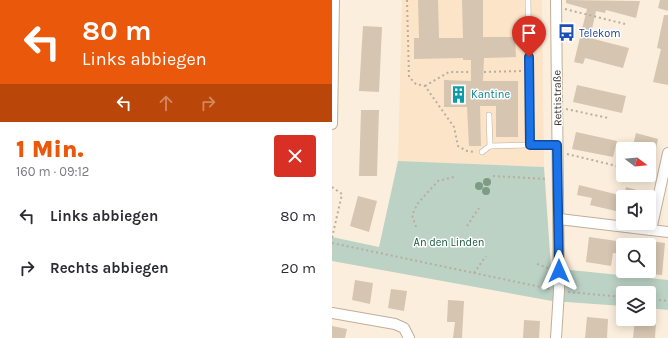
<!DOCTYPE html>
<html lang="de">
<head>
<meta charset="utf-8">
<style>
  :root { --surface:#fff; --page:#f7f7f7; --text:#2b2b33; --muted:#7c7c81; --accent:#ea580c }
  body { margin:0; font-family:Karla,sans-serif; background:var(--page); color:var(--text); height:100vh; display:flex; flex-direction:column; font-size:15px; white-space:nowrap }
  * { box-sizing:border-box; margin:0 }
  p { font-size:13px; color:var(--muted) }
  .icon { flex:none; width:22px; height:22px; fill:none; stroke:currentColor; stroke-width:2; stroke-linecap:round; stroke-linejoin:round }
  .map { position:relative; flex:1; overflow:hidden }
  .details { display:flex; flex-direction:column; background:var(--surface); width:332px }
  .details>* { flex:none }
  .guide { background:#ea580c; color:#fff; overflow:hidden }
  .needle { width:26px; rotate:106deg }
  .controls { position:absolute; left:284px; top:142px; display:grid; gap:8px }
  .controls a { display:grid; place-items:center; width:40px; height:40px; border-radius:4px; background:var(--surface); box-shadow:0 2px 10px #0003; font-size:20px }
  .pin { position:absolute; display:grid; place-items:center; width:34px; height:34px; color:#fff; margin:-41px -17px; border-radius:50% 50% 50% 0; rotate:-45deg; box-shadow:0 0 4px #0007 }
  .pin .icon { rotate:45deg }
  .me { position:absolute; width:44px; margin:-22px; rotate:0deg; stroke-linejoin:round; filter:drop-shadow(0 0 3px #0008) }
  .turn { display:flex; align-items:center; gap:14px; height:84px; padding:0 16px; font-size:18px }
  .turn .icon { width:52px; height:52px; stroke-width:2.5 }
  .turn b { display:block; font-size:28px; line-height:34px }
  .lanes { display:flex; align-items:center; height:38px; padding:0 16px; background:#0003; justify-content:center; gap:20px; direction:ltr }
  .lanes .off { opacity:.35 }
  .round { display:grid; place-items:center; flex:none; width:42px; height:42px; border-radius:4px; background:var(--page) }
  .overview { display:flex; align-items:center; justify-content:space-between; height:68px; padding:0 16px }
  h1 { font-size:24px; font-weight:800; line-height:30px; color:var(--accent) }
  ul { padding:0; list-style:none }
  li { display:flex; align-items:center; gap:12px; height:52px; padding:0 16px }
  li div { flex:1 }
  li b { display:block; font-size:15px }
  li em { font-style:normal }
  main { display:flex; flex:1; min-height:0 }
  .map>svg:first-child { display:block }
  .built { fill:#fbe4c8 }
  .green { fill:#bbd2c5 }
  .building { fill:#d6c5b0 }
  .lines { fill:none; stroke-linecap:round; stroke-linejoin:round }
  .service-casing { stroke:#bfaf9a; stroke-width:6 }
  .minor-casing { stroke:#bfaf9a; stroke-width:12 }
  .path { stroke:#b9ad9f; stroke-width:2; stroke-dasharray:2 3; stroke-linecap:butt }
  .service { stroke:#fff; stroke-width:5 }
  .minor { stroke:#fff; stroke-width:10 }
  .tree { fill:#7d9b85 }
  .route-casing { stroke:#114b97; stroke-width:10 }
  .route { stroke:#1a73e8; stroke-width:7 }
  .labels { text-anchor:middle; stroke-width:3; stroke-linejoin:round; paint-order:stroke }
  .transit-label { font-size:11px; fill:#164399; stroke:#fefefe; text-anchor:start }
  .culture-label { font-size:11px; fill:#0d838f; stroke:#fefefe; text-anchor:start }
  .street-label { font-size:11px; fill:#383129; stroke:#fefefe }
  .park-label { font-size:11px; fill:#15573d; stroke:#fefefe }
</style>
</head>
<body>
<main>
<section class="details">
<div class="guide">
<div class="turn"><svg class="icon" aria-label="left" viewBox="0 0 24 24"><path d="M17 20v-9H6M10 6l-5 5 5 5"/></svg><div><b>80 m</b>Links abbiegen</div></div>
<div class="lanes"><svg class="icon" aria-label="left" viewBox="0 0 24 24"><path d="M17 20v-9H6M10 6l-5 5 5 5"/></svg><svg class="icon off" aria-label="ahead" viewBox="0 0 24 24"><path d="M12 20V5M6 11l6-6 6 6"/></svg><svg class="icon off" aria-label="right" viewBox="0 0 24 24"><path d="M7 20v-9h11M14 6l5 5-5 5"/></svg></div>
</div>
<div class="overview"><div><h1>1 Min.</h1><p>160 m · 09:12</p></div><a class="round" style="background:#d93025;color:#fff"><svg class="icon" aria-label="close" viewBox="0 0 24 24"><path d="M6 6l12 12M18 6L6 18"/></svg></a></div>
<ul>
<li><svg class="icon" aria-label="left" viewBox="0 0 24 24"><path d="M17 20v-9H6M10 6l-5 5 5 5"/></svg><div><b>Links abbiegen</b></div><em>80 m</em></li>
<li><svg class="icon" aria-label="right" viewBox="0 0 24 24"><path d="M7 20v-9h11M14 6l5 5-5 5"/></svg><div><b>Rechts abbiegen</b></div><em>20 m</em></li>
</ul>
</section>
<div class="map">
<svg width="336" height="338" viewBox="0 0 336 338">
  <rect width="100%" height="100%" fill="#fceedd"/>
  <polygon class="built" points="70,0 210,0 212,167 66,161"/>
  <polygon class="green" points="66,161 212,167 219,268 336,280 336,310 317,308 317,293 291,293 291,306 220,301 0,261 0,237 47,247"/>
  <g class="building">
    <polygon points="86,0 106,0 107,38 131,38 130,0 151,0 151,37 183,37 184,57 152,58 151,81 186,81 186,137 164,137 164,106 148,106 149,146 137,146 135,107 112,107 112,80 139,81 139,60 131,60 131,58 82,59 82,38 87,38"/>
    <polygon points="234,0 308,1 304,18 274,10 273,13 264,11 258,38 297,48 291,68 253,58 251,64 242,62 255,9 234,3"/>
    <polygon points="328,0 336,0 336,11 326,8"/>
    <polygon points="332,15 336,15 336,85 321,82 329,49 325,48"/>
    <polygon points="31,26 50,27 47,92 27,91"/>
    <polygon points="245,85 294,96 290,113 241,102"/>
    <polygon points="29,110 47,110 45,176 27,176"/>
    <polygon points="244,132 285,141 281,157 240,149"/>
    <polygon points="304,133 326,139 324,149 300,149"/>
    <polygon points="247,185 291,196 291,206 290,206 288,212 258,205 260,198 245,195"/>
    <polygon points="294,187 320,194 320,197 292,197"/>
    <polygon points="26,196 45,201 37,232 18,226"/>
    <polygon points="257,237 292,242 290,254 281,253 279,266 254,262"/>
    <polygon points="317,241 333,243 330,275 317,274"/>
    <polygon points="23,280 41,283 38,304 20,300"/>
    <polygon points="59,289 75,291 72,311 56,308"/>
    <polygon points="116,300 132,301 130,338 121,338 123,322 115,322"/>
    <polygon points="255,317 276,319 275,338 253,338"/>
    <polygon points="192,320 208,321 207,338 191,338"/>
    <polygon points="303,320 324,322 323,338 301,338"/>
    <polygon points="0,326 15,329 13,338 0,338"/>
  </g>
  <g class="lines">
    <defs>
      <g id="service">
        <polyline points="196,0 198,145 225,145"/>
        <polyline points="157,115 158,146"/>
        <polyline points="150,152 158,146 198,145"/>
      </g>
      <g id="minor">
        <polyline points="224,0 227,291 224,338"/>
        <polyline points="0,124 2,0"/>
        <polyline points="227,219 336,232"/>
        <polyline points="319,230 336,153"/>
        <polyline points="0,313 63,324 72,328 77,338"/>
      </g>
    </defs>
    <use href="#service" class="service-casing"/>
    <use href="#minor" class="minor-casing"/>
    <g class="path">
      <polyline points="75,0 77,77 84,84 93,86 122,127 126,146 135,151 144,152"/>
      <polyline points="233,9 293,24"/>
      <polyline points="152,72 191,71"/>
      <polyline points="93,86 117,72 137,72"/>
      <polyline points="234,109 276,118"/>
      <polyline points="235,154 285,166"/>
      <polyline points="161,176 216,179"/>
      <polyline points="0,187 10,194 0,238"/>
      <polyline points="135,226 147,208"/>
      <polyline points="84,227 80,215 86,203 106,181 122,177"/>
      <polyline points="0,243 218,289"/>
      <polyline points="205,264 216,268"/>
      <polyline points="142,273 154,256"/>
      <polyline points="236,292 291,297"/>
      <polyline points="317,299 336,301"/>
    </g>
    <use href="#service" class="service"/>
    <use href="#minor" class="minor"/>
  </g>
  <g class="tree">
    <circle cx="155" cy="182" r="4"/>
    <circle cx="147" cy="186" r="4"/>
    <circle cx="154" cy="191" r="4"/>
  </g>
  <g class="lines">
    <defs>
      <polyline id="route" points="197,57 198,145 225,145 227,271"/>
    </defs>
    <use href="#route" class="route-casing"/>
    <use href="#route" class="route"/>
  </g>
  <defs>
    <symbol id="bus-bare" viewBox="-9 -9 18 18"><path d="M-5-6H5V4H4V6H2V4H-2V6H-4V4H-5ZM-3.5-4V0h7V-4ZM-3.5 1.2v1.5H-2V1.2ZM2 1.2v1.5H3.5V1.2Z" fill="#1a4fb4" stroke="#fefefe" stroke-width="2.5" paint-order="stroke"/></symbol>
    <symbol id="building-bare" viewBox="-9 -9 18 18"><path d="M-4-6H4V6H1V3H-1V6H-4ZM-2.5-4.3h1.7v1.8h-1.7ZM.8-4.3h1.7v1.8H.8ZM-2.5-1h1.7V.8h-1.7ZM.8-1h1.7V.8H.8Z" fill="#0f9aa8" stroke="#fefefe" stroke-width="2.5" paint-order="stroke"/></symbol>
  </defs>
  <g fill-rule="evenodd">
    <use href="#bus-bare" x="222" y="20" width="25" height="25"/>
    <use href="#building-bare" x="114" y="82" width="25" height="25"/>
  </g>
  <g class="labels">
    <g class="transit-label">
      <text x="247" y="37">Telekom</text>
    </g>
    <g class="culture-label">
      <text x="139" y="98">Kantine</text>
    </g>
    <g class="street-label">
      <text transform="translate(225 98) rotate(-91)" y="4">Rettistraße</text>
    </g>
    <g class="park-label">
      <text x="117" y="246">An den Linden</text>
    </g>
  </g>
</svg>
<div class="controls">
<a><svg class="needle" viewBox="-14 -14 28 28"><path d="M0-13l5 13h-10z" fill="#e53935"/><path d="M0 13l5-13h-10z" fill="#7c7c81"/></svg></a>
<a><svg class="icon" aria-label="sound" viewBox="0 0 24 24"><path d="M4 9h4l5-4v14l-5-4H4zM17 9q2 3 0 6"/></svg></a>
<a><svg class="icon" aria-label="search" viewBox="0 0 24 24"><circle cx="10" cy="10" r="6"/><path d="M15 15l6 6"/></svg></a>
<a><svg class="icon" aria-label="layers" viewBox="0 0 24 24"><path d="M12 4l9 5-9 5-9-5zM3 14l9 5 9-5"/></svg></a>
</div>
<div class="pin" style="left:197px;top:57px;background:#d93025"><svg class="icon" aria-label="arrive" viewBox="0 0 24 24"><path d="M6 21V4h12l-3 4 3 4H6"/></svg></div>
<svg class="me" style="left:227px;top:271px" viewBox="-20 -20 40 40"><path d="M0-17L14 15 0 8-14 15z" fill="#1a73e8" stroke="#fff" stroke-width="4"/></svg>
</div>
</main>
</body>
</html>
